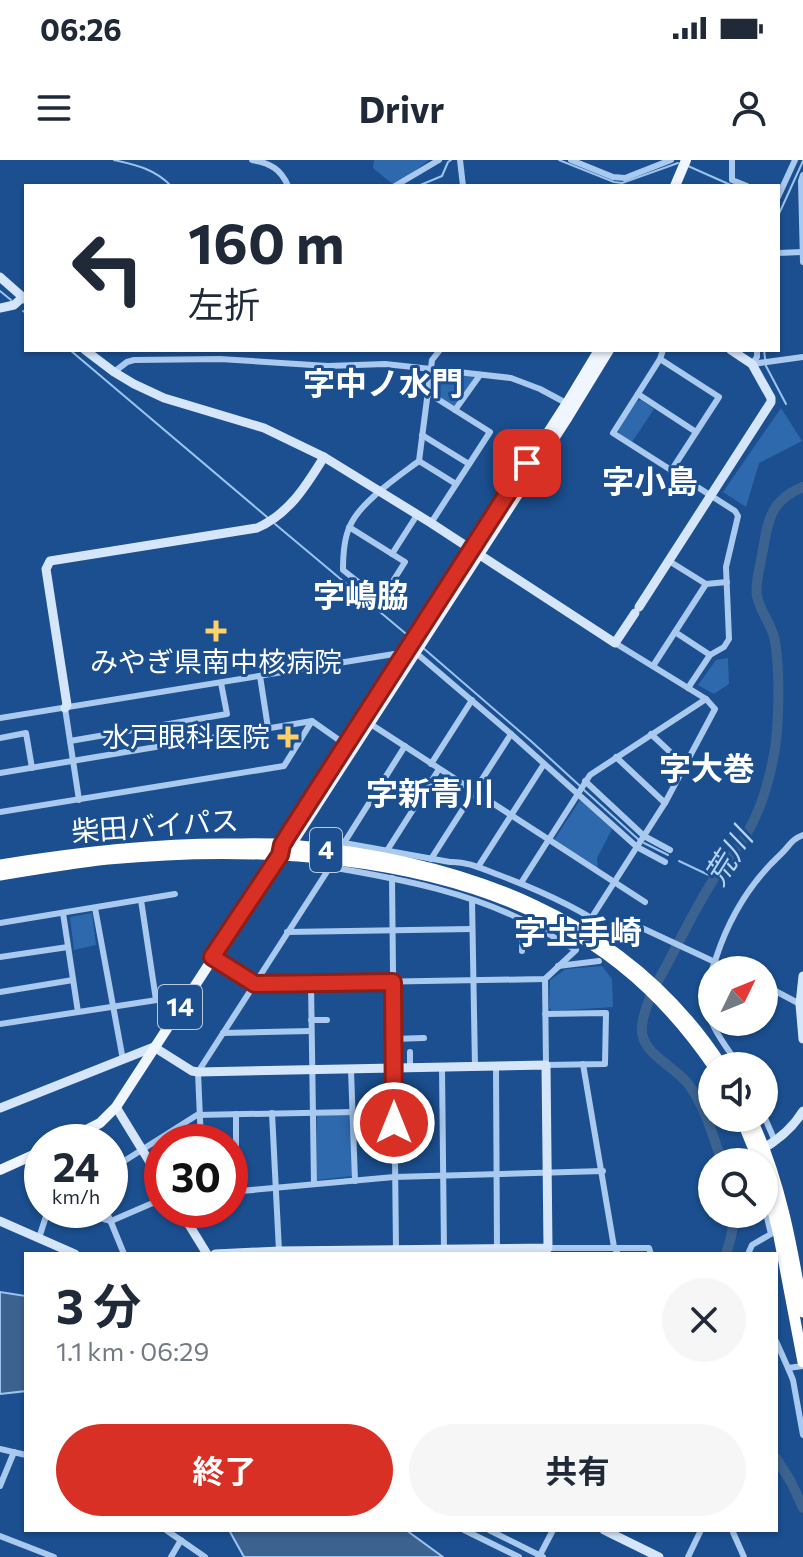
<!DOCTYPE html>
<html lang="ja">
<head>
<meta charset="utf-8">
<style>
  :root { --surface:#fff; --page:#f6f6f7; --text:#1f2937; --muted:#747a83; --accent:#d93025 }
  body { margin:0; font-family:Commissioner,"Noto Sans JP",sans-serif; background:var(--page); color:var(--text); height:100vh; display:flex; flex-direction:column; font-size:30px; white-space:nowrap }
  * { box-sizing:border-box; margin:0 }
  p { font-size:26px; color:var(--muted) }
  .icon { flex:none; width:44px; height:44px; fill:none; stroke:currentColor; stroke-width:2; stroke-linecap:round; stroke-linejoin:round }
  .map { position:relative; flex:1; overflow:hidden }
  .drawer { position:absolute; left:24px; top:1092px; width:754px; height:280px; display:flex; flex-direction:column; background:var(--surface); border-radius:0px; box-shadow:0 2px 6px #0004 }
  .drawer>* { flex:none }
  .top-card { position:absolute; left:24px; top:24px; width:756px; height:168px; border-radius:0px; box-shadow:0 2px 6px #0004; background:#fff; color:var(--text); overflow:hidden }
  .needle { width:52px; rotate:47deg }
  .buttons { position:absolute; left:698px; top:796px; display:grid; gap:16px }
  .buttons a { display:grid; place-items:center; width:80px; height:80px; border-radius:50%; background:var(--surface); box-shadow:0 2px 6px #0004; font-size:40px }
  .speed { position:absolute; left:24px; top:964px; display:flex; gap:16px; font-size:40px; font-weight:700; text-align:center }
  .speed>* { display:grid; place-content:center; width:104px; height:104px; border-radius:50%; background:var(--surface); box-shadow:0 2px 6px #0004; line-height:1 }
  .speed small { font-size:20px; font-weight:400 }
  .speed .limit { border:12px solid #d22; background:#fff; color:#111 }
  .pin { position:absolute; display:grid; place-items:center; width:68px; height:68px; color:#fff; margin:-34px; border-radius:16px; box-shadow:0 4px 12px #0006 }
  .me { position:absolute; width:88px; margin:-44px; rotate:0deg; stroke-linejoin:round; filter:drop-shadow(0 0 6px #0008) }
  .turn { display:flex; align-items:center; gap:28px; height:168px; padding:0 32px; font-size:36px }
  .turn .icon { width:104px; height:104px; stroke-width:2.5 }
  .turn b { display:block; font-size:56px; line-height:68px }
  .round { display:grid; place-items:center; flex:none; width:84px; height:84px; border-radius:42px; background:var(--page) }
  .headline { display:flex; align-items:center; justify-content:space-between; height:136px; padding:0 32px }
  h1 { font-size:48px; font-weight:700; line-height:60px }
  .button { display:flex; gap:16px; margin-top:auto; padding:16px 32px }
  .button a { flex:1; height:92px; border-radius:48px; background:var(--accent); color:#fff; font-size:32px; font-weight:700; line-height:92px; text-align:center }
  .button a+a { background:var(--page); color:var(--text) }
  .status { display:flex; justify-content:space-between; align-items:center; height:56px; padding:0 40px; background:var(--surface); direction:ltr }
  .status svg { height:22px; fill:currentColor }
  header { display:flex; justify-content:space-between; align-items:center; height:104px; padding:0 32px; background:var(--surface); font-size:36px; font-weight:700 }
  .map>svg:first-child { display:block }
  .green { fill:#2e69ad }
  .water { fill:#3c6290; stroke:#9cc4f0; stroke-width:2 }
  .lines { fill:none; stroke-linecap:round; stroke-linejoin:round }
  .stream { stroke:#9cc4f0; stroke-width:2 }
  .river { stroke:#3c6290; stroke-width:10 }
  .street { stroke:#a9c9ee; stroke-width:6 }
  .secondary { stroke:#d6e6fa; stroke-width:9 }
  .primary { stroke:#f0f6ff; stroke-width:10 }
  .highway { stroke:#fff; stroke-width:11 }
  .route-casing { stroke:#8d1f18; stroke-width:20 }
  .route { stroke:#d93025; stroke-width:14 }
  .poi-dot { fill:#ffd166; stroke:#1b4f8f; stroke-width:3 }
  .labels { text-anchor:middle; stroke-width:6; stroke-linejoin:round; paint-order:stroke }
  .shield { fill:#1b4f8f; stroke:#bbcadd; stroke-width:2 }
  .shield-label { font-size:26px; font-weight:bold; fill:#fff }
  .poi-label { font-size:28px; fill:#fff; stroke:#1b4f8f }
  .street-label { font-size:28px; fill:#fff; stroke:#1b4f8f }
  .water-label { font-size:30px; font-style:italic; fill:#b5d3f5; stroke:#1b4f8f }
  .quarter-label { font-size:32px; font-weight:bold; fill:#fff; stroke:#1b4f8f }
</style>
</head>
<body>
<div class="status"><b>06:26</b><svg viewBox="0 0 49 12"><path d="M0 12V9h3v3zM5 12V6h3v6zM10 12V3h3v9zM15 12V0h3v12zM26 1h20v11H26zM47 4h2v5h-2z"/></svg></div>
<header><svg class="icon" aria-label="menu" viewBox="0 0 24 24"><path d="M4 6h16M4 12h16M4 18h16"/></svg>Drivr<svg class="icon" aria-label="person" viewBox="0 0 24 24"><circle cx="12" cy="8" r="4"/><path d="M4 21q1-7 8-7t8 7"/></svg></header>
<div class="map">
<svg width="803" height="1397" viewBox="0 0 803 1397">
  <rect width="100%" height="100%" fill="#1b4f8f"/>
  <g class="green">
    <polygon points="374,0 429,0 395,26 373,8"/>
    <polygon points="435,212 472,216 474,219 454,246 433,233"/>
    <polygon points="641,240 654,249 632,282 619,273 618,270 637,241"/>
    <polygon points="781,248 802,281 759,303 746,347 723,332"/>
    <polygon points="728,498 729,524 714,534 698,525 716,500"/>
    <polygon points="580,640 612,669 597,698 598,709 554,680"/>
    <polygon points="92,753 96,785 74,790 70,757"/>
    <polygon points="602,806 612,819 613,847 552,851 549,848 550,820 566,809"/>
    <polygon points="317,955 351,955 352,1016 317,1020"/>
  </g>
  <g class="water">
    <polygon points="0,1132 26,1136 26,1231 0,1234"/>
    <polygon points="229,1370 406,1370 443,1397 244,1397"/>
  </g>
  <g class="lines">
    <g class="stream">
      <path d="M114 0C136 5 155 9 171 26"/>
      <polyline points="559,0 614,22 622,23 678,3"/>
      <polyline points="688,6 733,26"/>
      <polyline points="418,26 442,16 448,2 451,0"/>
      <polyline points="778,56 803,1"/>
      <polyline points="0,131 11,140"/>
      <polyline points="23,151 26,153"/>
      <polyline points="70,190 267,357"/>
      <polyline points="764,190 766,206 786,244"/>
      <polyline points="275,364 411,478"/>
      <polyline points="422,487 532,582 580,626"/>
      <polyline points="584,630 639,680"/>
      <polyline points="644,683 668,695"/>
      <polyline points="679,701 715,718"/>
    </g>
    <g class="river">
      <path d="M722 1002C713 976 705 947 689 925 675 905 639 894 642 866 645 841 659 820 670 799 685 770 699 741 717 714 726 701 737 689 746 675 761 650 770 618 775 589 779 561 780 510 775 481 772 464 760 452 757 436 755 424 759 412 761 400 768 366 766 342 803 327"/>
      <polyline points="726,1094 731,1077 735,1054"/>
      <polyline points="776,1298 791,1322 803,1348"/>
    </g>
    <g class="street">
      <path d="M252 0C270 3 281 9 288 26"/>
      <polyline points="460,0 463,26"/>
      <polyline points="571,0 613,17 625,18 671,0"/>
      <polyline points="732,0 732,20 747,26"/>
      <polyline points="803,15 801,21 803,102"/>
      <polyline points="395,26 439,0"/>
      <polyline points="778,37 795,0"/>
      <polyline points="778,93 802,92"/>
      <polyline points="663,190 660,199 613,273 735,351 738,356 726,407 729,479 724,487 710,495 688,528"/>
      <polyline points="660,199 719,237 671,311"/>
      <polyline points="752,204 803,197"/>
      <polyline points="752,204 757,197 757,190"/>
      <polyline points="114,212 127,202 134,200 220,199 328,206 385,204 431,209 511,218 540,229 568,244"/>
      <polyline points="428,233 490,272 431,363"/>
      <polyline points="638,234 696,272"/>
      <polyline points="455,250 480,215"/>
      <polyline points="422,275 469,304"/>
      <polyline points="419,301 456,324"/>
      <path d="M349 367 405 402 381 440 343 410C343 396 344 378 350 366 360 342 399 316 419 301L432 200 440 190"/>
      <polyline points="392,394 417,355"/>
      <polyline points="669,401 706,424 727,422"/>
      <polyline points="675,472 710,495"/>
      <polyline points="415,492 511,574 637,687 665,702"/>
      <polyline points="653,506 706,424"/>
      <polyline points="260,516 268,568"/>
      <polyline points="65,548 79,640"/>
      <polyline points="0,558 394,494"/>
      <polyline points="369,563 645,742"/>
      <polyline points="651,574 685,606"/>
      <polyline points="0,578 26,573 32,608"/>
      <polyline points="70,581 227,554 221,523"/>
      <path d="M405 586 344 683 450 702C467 701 483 709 499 715 539 730 578 747 613 772L630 767 642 768 732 810"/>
      <polyline points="616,597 665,643"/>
      <polyline points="431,604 472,540"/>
      <polyline points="0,613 312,561 346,585"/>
      <polyline points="585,621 644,676 670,690"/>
      <polyline points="0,652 284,606 312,561"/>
      <polyline points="388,689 439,609"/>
      <polyline points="431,699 511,574"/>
      <polyline points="478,707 544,604"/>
      <polyline points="392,718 396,1090"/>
      <polyline points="521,723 590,615 706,539"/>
      <polyline points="141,740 156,840"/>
      <polyline points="472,740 475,907"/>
      <polyline points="95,748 123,900"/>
      <polyline points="63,753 78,852"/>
      <polyline points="592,757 665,643 715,549 706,539 615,483"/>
      <polyline points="0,763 175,734"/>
      <polyline points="287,772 472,769"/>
      <polyline points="522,791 523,760"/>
      <polyline points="0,797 68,787"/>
      <polyline points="558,806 599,801"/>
      <polyline points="545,819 546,905 605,904 606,853 545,854"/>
      <polyline points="311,823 314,1024"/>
      <polyline points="764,825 800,844"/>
      <polyline points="0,832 73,820"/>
      <polyline points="311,860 327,860"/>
      <polyline points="0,864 183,836 186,838"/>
      <polyline points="223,873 311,871"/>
      <polyline points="393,879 424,878"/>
      <polyline points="583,904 614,1087 618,1094"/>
      <path d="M739 906C727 887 707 864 706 840 706 826 711 811 716 798 729 758 749 724 780 695 790 686 790 680 803 675"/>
      <polyline points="496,907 497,1089"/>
      <polyline points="410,908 410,892"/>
      <polyline points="442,908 444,1091"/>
      <polyline points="351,910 355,1021"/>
      <polyline points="272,953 279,1091"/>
      <polyline points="236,954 236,1032"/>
      <polyline points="764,956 775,981"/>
      <path d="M201 982 198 912 330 707C401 719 475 733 538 768 551 775 563 783 576 790L545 819 255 824 213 798"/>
      <polyline points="33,995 42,1021"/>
      <polyline points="751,1002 749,995 756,992"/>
      <polyline points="110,1010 197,955 353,952"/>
      <polyline points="230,1032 394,1017 603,1011"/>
      <polyline points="72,1050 111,1061 162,1039"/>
      <polyline points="106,1050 124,1094"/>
      <polyline points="39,1078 48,1050"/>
      <polyline points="547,1094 548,1088 649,1088 651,1094"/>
      <polyline points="748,1094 752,1085 771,1074 764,1045"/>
      <polyline points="776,1181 788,1208 803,1206"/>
      <polyline points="788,1208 793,1220 803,1275"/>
      <polyline points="0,1289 26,1295"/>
      <polyline points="0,1326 14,1292"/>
      <polyline points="166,1370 205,1397"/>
      <polyline points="464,1370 519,1397"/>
      <polyline points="489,1370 543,1397"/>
      <polyline points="732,1370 744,1397"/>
      <polyline points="0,1376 54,1397"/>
      <polyline points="171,1397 181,1380"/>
      <polyline points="539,1397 553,1370"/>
      <polyline points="688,1397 701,1370"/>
    </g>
    <g class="secondary">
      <polyline points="0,117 26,140"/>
      <polyline points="0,148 14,145 23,137"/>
      <polyline points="85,190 114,212 134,224 164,238 264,268 324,297"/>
      <polyline points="639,447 771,242 771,238 752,204 731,190"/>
      <path d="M65 548 67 545 46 409 50 401 257 368C289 354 306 326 324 297L431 363 615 483 635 453"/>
      <polyline points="803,816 800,844 803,879"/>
      <polyline points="116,947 162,1022"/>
      <polyline points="0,948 154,887 192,911 198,912 546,905 548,1088 279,1091 215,1094"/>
      <path d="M759 991C777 981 792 969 803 951"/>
      <polyline points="180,1050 207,1094"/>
      <polyline points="0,1061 75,1094"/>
      <polyline points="604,1370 659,1397"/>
    </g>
    <g class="primary">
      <polyline points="675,26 686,0"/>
      <polyline points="281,689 288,675 567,243 599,190"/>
      <polyline points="63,982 100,963 116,947 280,695 291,685 568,257 609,190"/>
      <polyline points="0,1010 42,991"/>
    </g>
    <g class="highway">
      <path d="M0 705C74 693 149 684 224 684 246 684 268 683 290 685 461 700 625 756 722 906"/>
      <path d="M0 715C36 709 72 703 108 699 255 685 431 694 563 767 624 800 674 849 713 906"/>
      <polyline points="741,958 759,1002"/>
      <path d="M751 958C780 1019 792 1086 803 1152"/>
      <polyline points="764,1016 778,1071 803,1202"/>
    </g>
  </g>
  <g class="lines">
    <defs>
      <polyline id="route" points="394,963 393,822 255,824 212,797 280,695 282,685 288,675 527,303"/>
    </defs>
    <use href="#route" class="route-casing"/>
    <use href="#route" class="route"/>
  </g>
  <g class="poi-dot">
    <path d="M212 459h8v8h8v8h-8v8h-8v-8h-8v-8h8z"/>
    <path d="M284 565h8v8h8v8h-8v8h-8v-8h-8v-8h8z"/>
  </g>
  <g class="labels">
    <g class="shield">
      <rect x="310" y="668" width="32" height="44" rx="6"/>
      <rect x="158" y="825" width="44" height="44" rx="6"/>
    </g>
    <g class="shield-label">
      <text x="326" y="699">4</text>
      <text x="180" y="856">14</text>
    </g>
    <g class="poi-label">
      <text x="216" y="512">みやぎ県南中核病院</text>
      <text x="270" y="587" text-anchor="end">水戸眼科医院</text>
    </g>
    <g class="street-label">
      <text transform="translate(155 666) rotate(-4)" y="10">柴田バイパス</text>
    </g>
    <g class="water-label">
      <text transform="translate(729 697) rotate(-58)" y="10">荒川</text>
    </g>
    <g class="quarter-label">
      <text x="383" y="235">字中ノ水門</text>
      <text x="650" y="333">字小島</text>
      <text x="361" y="447">字嶋脇</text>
      <text x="707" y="620">字大巻</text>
      <text x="430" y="645">字新青川</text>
      <text x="578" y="784">字土手崎</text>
    </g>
  </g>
</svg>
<div class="buttons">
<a><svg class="needle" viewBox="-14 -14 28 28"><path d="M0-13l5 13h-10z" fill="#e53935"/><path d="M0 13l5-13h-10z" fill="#747a83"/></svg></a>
<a><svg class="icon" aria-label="sound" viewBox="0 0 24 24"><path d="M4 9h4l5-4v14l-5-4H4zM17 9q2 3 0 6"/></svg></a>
<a><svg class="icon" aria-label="search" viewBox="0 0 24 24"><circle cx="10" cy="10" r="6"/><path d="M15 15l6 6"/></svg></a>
</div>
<div class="speed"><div>24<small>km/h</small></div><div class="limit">30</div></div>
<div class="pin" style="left:527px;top:303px;background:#d93025"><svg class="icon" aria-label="arrive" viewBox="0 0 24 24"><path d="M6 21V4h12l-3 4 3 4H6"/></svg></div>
<svg class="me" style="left:394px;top:963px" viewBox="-20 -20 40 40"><circle r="17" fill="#d93025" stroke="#fff" stroke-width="3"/><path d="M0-11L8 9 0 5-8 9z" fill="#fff"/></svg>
<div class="top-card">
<div class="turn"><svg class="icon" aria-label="left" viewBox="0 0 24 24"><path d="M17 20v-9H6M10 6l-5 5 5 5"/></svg><div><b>160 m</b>左折</div></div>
</div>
<section class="drawer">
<div class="headline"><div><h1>3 分</h1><p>1.1 km · 06:29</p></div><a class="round"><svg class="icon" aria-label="close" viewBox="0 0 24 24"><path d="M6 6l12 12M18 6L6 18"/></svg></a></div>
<div class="button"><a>終了</a><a>共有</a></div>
</section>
</div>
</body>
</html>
